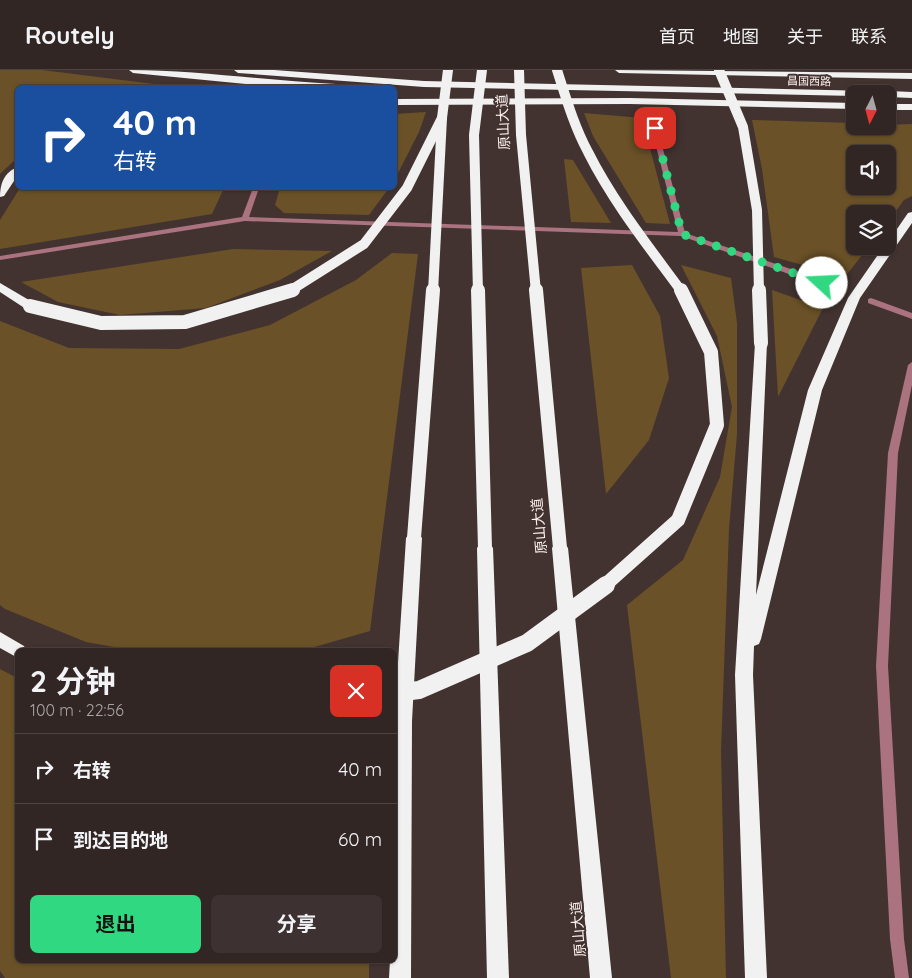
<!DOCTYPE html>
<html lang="zh">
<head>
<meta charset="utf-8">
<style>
  :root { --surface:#322624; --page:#3d3231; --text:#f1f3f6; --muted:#a8a5a6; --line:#4d4341; --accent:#31d882 }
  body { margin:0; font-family:Quicksand,"Noto Sans SC",sans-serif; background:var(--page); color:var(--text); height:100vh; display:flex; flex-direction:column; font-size:19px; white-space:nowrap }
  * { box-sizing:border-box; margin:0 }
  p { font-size:16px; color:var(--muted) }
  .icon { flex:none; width:28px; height:28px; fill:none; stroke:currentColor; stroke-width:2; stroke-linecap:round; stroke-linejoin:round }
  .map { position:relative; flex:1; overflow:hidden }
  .sheet { position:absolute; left:15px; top:578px; width:382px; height:315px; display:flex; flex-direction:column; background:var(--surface); border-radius:8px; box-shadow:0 1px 4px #0004,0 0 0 1px var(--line) }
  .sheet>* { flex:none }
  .top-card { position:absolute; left:15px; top:15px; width:382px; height:105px; border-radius:8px; box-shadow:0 1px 4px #0004,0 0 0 1px var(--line); background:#1a4fa0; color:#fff; overflow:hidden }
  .needle { width:32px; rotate:186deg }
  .tools { position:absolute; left:846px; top:15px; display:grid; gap:10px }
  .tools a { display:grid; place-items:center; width:50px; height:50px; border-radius:8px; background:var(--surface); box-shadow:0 1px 4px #0004,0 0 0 1px var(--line); font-size:25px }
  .pin { position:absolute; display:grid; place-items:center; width:42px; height:42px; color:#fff; margin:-21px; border-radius:10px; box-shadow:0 2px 8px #0006 }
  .me { position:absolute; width:55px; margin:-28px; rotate:290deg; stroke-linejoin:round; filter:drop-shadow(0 0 4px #0008) }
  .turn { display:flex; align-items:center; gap:18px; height:105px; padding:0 15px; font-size:22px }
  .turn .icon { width:65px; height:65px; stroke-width:2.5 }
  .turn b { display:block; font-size:35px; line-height:42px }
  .round { display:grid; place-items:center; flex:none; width:52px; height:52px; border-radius:8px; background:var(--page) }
  .head { display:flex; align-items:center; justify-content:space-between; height:85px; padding:0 15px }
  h1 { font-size:30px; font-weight:700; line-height:38px }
  .cta { display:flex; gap:10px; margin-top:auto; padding:10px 15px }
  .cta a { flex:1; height:58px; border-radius:8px; background:var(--accent); color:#111; font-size:20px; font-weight:700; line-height:58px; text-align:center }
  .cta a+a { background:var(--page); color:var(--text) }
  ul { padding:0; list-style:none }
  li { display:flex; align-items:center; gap:15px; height:70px; padding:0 15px; border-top:1px solid var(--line) }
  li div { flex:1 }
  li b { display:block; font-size:19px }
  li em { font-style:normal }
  header { display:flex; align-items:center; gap:30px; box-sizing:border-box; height:70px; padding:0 25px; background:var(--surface); border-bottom:1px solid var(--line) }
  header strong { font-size:24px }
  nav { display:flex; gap:28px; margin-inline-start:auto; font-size:18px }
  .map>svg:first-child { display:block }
  .green { fill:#6a5127; fill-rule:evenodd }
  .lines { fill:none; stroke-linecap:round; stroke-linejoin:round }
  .lane { fill:#ab7280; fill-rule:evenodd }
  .highway { fill:#f1f1f1; fill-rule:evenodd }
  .highway-bridge-far2 { stroke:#f1f1f1; stroke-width:10 }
  .highway-bridge-far1 { stroke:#f1f1f1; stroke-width:14 }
  .highway-bridge { stroke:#f1f1f1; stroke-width:18 }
  .route { stroke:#31d882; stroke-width:9; stroke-dasharray:0 16.2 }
  .labels { text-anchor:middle; stroke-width:4; stroke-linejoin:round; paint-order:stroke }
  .far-street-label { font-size:11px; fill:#fcf1ef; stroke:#423330 }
  .street-label { font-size:14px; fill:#fcf1ef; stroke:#423330 }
</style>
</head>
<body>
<header>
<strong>Routely</strong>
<nav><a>首页</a><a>地图</a><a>关于</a><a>联系</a></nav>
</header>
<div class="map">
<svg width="912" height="908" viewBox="0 0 912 908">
  <rect width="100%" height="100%" fill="#423330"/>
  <g class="green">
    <polygon points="0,0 42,0 178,17 18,18 17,88 0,104"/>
    <polygon points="426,42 419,62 395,109 395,44"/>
    <polygon points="584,43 642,48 670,154 646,153 593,66"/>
    <path d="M752 50 855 53V56L912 54V126L904 130 888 152V144H855V176H869L845 207 774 187 762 99ZM855 84H888V116H855Z"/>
    <polygon points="564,89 573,90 611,153 571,152"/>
    <polygon points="20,118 224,118 212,144 0,179 0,150"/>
    <polygon points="280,118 389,118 369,145 284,143 275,135"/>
    <polygon points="233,179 332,181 280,210 206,238 120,245 58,232 21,212"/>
    <polygon points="392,183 418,184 370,561 304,580 131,580 86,572 5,539 0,535 0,251 69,278 179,279 270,255 356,210"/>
    <polygon points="632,195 660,246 669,308 649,370 606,424 581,198"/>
    <polygon points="681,195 731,208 737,253 737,364 729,459 721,681 726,908 671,908 627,535 683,490 720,407 732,337 717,266"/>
    <polygon points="772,220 823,238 778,327"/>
    <polygon points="0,599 17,608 18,890 369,890 369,908 5,908 0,901"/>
  </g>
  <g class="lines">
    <g class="lane">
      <polygon points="650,39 653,41 685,163 826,211 826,215 820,215 681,166 245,151 0,190 0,186 242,147 253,118 259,118 249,147 678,162 647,41"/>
      <polygon points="871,228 912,243 912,249 868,233 868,229"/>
      <polygon points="912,292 912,315 898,383 888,596 904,869 909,908 895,908 890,869 876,596 888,383 908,295"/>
    </g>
    <g class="highway">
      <path d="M129 0C198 0 267 11 336 14L341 17 288 18 133 3Z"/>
      <polygon points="234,0 274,0 424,11 871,21 875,24 855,24 855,26 424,17 238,3"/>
      <polygon points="615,0 912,3 912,9 619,3"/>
      <polygon points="888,21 912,22 912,28 888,27 888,24 884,24"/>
      <polygon points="630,28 855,33 855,39 630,34 395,35 395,29"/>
      <rect x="888" y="34" width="24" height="6"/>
      <path d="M18 97V105L4 126 0 127C0 114 4 102 18 97Z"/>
      <polygon points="912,142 912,153 860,228 822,320 761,569 759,574 754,576 753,605 767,908 745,908 735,605 755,273 761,269 767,273 756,525 808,320 848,228 884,176 888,176 888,172 908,143"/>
      <polygon points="0,213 34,233 36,236 34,239 26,239 0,222"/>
      <polygon points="414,462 419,464 422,468 412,651 411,908 389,908 390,890 395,890 395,639 406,468 409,464"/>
      <polygon points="485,472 490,474 493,478 509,908 487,908 477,478 480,474"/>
      <polygon points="560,472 565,474 568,478 612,908 590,908 552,478 555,474"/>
      <polygon points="0,562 24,576 26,580 18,580 18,588 0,578"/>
    </g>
    <g class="highway-bridge-far2">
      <polyline points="519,0 521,65 536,222"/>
      <path d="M557 0C566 28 574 56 588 82 613 132 649 177 682 222"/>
      <polyline points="719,0 743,57 757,140 759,222"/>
      <polyline points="288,222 364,174 407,118 442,48"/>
      <polyline points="433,222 442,48 448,0"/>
      <polyline points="478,222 474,65 482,0"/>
    </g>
    <g class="highway-bridge-far1">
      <polyline points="478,220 485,478"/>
      <polyline points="536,220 560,478"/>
      <polyline points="759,220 761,273"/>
      <polyline points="30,236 101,253 185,252 293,220"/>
      <polyline points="414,468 433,220"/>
      <polyline points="604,516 678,450 717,355 711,282 681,220"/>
    </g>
    <polyline class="highway-bridge" points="395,623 419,620 527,573 606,515"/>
  </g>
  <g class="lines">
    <polyline class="route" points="655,58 682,164 822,213"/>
  </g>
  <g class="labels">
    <g class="far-street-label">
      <text transform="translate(809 11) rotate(1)" y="4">昌国西路</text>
    </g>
    <g class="street-label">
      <text transform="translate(503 52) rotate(-93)" y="5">原山大道</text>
      <text transform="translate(539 456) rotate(-95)" y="5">原山大道</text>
      <text transform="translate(578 859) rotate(-95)" y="5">原山大道</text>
    </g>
  </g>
</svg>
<div class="tools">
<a><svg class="needle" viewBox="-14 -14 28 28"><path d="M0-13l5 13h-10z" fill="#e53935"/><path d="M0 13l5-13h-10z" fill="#a8a5a6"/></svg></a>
<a><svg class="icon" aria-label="sound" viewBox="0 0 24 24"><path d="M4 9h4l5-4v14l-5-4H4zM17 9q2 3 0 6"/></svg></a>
<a><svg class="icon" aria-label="layers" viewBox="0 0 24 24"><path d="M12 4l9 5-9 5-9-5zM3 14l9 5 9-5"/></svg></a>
</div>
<div class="pin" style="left:655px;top:58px;background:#d93025"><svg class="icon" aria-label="arrive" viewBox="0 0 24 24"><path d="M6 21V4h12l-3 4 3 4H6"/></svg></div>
<svg class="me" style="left:822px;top:213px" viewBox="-20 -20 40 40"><circle r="19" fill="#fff"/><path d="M0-13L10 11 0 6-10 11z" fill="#31d882"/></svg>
<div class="top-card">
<div class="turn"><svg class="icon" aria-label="right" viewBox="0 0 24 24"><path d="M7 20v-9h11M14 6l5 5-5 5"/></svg><div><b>40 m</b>右转</div></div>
</div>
<section class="sheet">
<div class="head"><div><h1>2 分钟</h1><p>100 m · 22:56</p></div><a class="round" style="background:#d93025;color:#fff"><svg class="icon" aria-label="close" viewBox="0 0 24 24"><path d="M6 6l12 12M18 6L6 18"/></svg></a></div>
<ul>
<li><svg class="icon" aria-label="right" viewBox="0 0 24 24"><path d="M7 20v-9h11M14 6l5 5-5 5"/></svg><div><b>右转</b></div><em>40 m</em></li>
<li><svg class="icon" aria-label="arrive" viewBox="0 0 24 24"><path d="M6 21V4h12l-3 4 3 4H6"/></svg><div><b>到达目的地</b></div><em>60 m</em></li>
</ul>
<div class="cta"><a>退出</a><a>分享</a></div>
</section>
</div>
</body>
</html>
